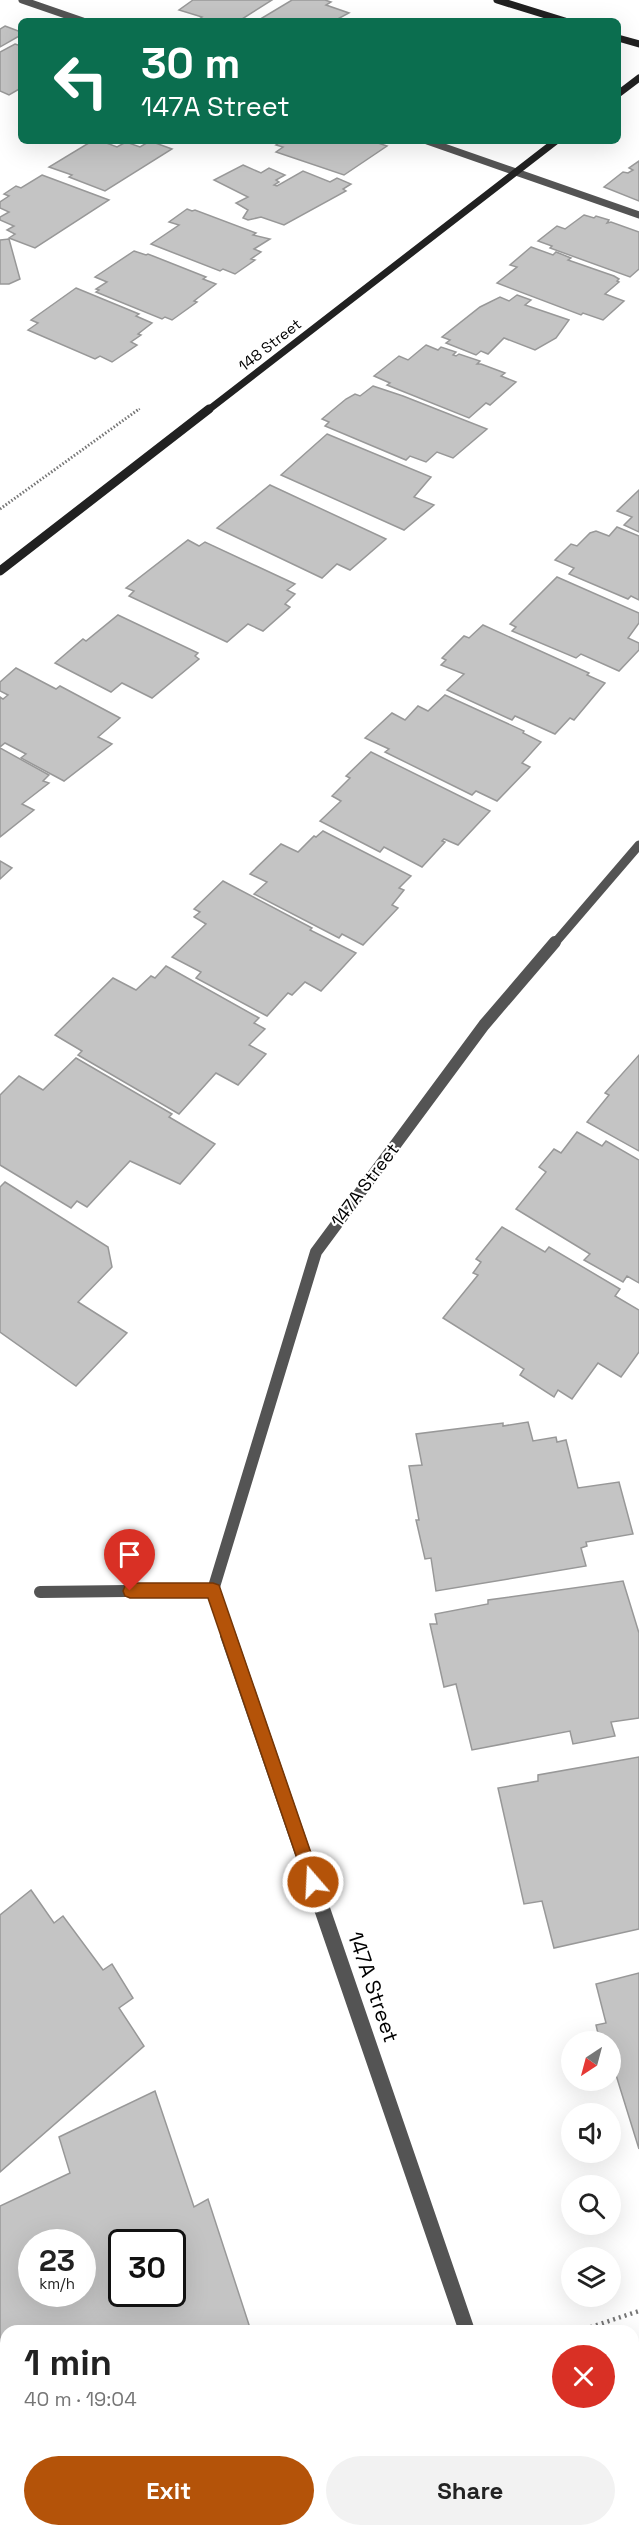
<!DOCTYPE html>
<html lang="en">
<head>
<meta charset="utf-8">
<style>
  :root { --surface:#fff; --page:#f2f2f2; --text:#222; --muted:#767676; --accent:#b45309 }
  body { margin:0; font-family:"Space Grotesk",sans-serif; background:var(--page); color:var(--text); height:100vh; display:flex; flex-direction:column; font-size:22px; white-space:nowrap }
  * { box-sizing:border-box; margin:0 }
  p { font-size:20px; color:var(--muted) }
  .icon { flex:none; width:33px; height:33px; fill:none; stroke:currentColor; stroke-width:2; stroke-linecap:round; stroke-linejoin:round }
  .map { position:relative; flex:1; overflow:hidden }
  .details { position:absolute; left:0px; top:2325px; width:639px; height:212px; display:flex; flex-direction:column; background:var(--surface); border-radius:18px 18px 0 0; box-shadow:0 6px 24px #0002 }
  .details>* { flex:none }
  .banner { position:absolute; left:18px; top:18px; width:603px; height:126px; border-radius:9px; box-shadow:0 6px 24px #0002; background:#0b6e4f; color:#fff; overflow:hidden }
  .needle { width:39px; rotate:216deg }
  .tools { position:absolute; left:561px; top:2031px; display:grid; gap:12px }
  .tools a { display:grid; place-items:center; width:60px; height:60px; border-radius:50%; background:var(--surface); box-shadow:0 6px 24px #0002; font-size:30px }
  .speed { position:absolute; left:18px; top:2229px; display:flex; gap:12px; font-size:30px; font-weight:700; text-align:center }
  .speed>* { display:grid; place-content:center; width:78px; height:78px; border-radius:50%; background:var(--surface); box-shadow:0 6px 24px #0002; line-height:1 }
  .speed small { font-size:15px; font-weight:400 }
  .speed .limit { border:3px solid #111; border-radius:9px; background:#fff; color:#111 }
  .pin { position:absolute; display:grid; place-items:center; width:51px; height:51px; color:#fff; margin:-62px -26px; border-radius:50% 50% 50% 0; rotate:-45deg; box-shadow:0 0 6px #0007 }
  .pin .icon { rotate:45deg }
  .me { position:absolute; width:66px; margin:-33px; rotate:341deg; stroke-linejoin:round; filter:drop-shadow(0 0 4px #0008) }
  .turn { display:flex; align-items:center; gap:21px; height:126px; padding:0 24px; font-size:27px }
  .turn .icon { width:78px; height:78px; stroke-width:2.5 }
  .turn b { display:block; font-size:42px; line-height:51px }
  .round { display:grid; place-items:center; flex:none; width:63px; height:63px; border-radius:32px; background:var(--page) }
  .overview { display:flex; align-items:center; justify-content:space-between; height:102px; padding:0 24px }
  h1 { font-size:36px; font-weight:700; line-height:45px }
  .action { display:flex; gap:12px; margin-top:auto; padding:12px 24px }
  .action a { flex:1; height:69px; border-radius:36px; background:var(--accent); color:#fff; font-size:24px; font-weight:700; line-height:69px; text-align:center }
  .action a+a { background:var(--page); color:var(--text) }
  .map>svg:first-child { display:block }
  .building { fill:#c4c4c4; stroke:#989898; stroke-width:1.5; fill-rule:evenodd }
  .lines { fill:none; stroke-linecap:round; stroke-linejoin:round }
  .path-far2 { stroke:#767676; stroke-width:2; stroke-dasharray:1 1.5; stroke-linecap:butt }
  .path-far1 { stroke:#767676; stroke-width:3; stroke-dasharray:1.5 2; stroke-linecap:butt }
  .path { stroke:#767676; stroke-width:4.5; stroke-dasharray:2 4; stroke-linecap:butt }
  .lane { stroke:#545454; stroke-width:7 }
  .street-far2 { stroke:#545454; stroke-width:9 }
  .street-far1 { stroke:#545454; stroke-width:12 }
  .street { stroke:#545454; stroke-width:16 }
  .secondary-far1 { stroke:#212121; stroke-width:7 }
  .secondary { stroke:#212121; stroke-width:9 }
  .route { fill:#b45309; stroke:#753606; stroke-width:1.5 }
  .labels { text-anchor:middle; stroke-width:4.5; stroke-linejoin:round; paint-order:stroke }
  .far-street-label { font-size:15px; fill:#000; stroke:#fff }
  .street-label { font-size:18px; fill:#000; stroke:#fff }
  .near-street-label { font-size:21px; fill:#000; stroke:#fff }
</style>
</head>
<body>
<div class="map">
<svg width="639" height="2536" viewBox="0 0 639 2536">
  <rect width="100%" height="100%" fill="#fff"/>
  <g class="building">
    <polygon points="193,0 272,0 239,21 196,21 202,17 179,10"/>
    <polygon points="292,0 325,0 331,2 326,5 349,13 334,21 257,21"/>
    <polygon points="5,26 21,32 21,35 0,47 0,29"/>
    <polygon points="15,44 21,46 21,88 9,95 0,91 0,52"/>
    <polygon points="92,141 101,141 117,147 126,142 140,147 150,141 172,149 105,191 69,177 72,175 49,167"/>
    <polygon points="282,141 372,141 387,146 344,175 276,152 283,147 276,145"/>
    <polygon points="639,161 639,201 604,187 623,172 628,173 633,170 629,168"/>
    <polygon points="243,165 261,173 269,168 285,175 276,180 279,182 274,185 277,186 303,171 330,182 337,178 351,184 343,189 346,191 284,225 261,217 248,220 243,218 248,210 236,203 248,197 214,180"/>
    <polygon points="42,175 109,200 35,248 9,238 15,234 7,230 14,226 0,220 0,217 9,212 0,208 0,202 9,196 4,194 16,186 21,188"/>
    <polygon points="187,209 192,211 195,210 256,233 253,235 270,239 254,249 261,252 251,259 255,260 235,274 223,269 220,271 151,244 179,225 169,222"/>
    <polygon points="584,215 594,218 596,216 609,220 607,223 611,222 639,232 639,269 630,277 550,248 552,246 538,241 557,226 565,229"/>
    <polygon points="9,239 20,279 9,284 0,284 0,240"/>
    <polygon points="531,247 553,255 556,252 571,258 568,260 614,276 619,279 617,281 619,282 605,294 624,301 603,320 583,313 581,315 497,283 517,267 510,265"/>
    <polygon points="134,251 146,255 148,254 206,277 203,279 216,284 194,301 197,302 172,320 165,317 162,319 96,292 99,290 96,289 107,282 95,277"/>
    <polygon points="76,288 139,314 136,316 152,323 138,334 141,335 131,342 137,345 112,362 100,356 95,359 28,330 38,323 31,320"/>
    <polygon points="517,295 531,300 525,305 569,320 556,338 535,350 504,338 488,354 481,351 476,355 446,343 450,340 442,337 480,307 500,297 509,301"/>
    <polygon points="426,345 438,350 441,347 456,352 453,355 456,356 459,354 480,361 477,364 481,364 505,373 501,376 516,382 490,405 486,403 469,418 387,385 390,383 374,376 399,356 408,360"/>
    <polygon points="373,386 403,396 487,429 453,458 437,452 426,462 410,456 406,460 325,426 329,422 322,419 346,399 355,394 360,396"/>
    <polygon points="327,434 431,477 414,497 434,505 404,530 281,475"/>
    <polygon points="270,485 386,539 350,570 337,564 322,578 217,528"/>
    <polygon points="639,490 639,532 624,525 632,517 617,511"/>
    <polygon points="617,527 639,536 639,600 631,596 628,599 569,574 574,568 555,560 571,544 577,546 590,533 596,531 609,536"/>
    <polygon points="188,540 199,546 205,542 295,584 287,590 295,594 285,604 290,607 263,631 248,624 227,642 129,596 134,591 126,588"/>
    <polygon points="557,577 639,613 639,623 628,638 639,643 639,650 619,671 581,654 576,658 512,631 516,627 510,624"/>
    <polygon points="118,615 198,653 195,656 199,659 152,698 122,683 111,692 55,663 83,639 86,641"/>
    <polygon points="483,625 589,673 587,675 605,683 574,720 570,718 555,734 515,716 512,720 447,690 464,674 441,665 446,660 442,658 464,636 469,638"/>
    <polygon points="16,668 56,689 60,686 120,718 98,737 112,744 64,781 21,758 26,754 5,743 0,747 0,697 3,699 8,695 0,691 0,682"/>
    <polygon points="445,695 524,731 523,733 541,742 522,763 530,767 497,801 476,791 472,795 385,752 389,749 365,738 392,713 405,720 418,706 428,711"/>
    <polygon points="0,748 49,775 43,781 49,783 22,804 34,810 0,837"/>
    <polygon points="371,752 490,811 458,845 444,839 442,841 445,842 422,867 384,847 380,852 320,821 341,801 332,796 350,778 346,776"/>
    <polygon points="323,831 411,876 399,888 404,890 392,905 398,908 363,945 342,934 339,938 254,894 267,882 250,874 281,844 298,852 314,836 316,837"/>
    <polygon points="0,861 12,868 0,879"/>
    <polygon points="223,881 312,928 310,930 356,953 321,991 305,982 292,995 288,993 267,1016 196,978 201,972 172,957 206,924 194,917 200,912 194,909"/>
    <polygon points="166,966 259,1018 254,1023 265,1029 249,1045 266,1054 238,1085 216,1073 179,1114 78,1055 82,1051 55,1035 113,978 136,990 151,976 155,978"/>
    <polygon points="639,1055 639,1151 587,1122 609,1095 605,1093"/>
    <polygon points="76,1058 172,1114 169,1117 215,1144 180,1184 130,1161 87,1207 77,1201 71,1208 0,1165 0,1095 19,1076 43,1090"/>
    <polygon points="577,1132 602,1146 606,1141 639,1160 639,1283 627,1276 623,1282 584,1260 590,1254 516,1209 546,1172 539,1167 554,1149 561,1153"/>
    <polygon points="5,1182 108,1247 112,1267 78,1302 127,1333 76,1386 0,1332 0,1187"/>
    <polygon points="502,1227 545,1252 549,1247 620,1289 615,1296 639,1310 639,1352 621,1377 598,1363 572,1399 558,1390 554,1397 520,1375 524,1369 443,1318 478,1275 473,1273 481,1262 476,1259"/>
    <polygon points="528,1422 533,1441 556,1437 557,1442 566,1440 578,1488 619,1482 633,1534 586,1542 587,1546 581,1548 586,1566 436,1591 431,1558 425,1559 416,1520 419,1520 409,1466 422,1465 416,1434 503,1423 503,1426"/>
    <polygon points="623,1581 639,1633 639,1718 611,1722 615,1736 573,1744 570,1731 472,1750 456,1684 444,1687 430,1624 437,1624 435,1614 488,1604 488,1600"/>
    <polygon points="639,1757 639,1929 554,1948 542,1901 524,1904 498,1788 538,1781 538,1775"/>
    <polygon points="31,1890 54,1923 63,1916 103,1970 112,1964 133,1998 119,2008 144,2046 0,2172 0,1915"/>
    <polygon points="639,1973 639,2149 616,2075 610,2075 610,2042 600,2042 596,2025 606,2023 596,1984"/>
    <path d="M155 2091 194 2207 208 2199 251 2331H204L202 2326 193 2331H6V2366L0 2344V2206L70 2173 59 2137ZM32 2242H82V2294H32ZM122 2242H172V2294H122Z"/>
    <polygon points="72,2530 276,2530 276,2536 71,2536"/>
  </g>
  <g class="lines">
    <polyline class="path-far2" points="137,411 141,408"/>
    <polyline class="path-far1" points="0,509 139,409"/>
    <polyline class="path" points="579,2331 639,2311"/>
    <g class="lane">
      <polyline points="22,0 83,21"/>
      <polyline points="427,141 639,215"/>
    </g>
    <polyline class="street-far2" points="554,944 639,845"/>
    <g class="street-far1">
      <polyline points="40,1592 213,1590"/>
      <polyline points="229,1636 213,1590 316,1252 484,1025 555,942"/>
    </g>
    <g class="street">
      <polyline points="228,1635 467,2331"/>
      <polyline points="490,2530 490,2536"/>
    </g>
    <g class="secondary-far1">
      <polyline points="497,0 565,21"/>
      <polyline points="618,38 639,44"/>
      <polyline points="618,94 639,78"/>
      <polyline points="207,411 556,141"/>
    </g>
    <polyline class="secondary" points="0,571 209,409"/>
  </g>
  <polygon class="route" points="130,1583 213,1583 219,1585 321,1882 319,1888 313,1891 307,1888 305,1882 208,1598 130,1598 125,1596 123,1591 125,1586"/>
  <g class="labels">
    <g class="far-street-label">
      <text transform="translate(270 345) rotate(-38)" y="5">148 Street</text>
    </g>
    <g class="street-label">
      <text transform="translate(365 1185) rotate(-53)" y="6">147A Street</text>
    </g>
    <g class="near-street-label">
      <text transform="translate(373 1987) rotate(71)" y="7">147A Street</text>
    </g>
  </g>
</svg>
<div class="tools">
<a><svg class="needle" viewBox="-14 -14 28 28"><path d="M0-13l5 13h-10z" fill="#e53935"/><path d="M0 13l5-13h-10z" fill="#767676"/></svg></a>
<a><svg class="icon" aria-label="sound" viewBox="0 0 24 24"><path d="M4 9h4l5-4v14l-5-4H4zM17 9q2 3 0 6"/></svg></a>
<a><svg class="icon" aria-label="search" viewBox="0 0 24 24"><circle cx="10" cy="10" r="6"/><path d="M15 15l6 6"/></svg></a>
<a><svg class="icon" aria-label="layers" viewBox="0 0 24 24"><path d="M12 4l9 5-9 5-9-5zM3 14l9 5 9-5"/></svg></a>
</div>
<div class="speed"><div>23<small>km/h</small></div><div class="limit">30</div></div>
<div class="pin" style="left:130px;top:1591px;background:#d93025"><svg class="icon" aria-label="arrive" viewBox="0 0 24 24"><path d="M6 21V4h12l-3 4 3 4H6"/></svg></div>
<svg class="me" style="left:313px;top:1882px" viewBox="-20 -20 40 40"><circle r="17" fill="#b45309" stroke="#fff" stroke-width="3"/><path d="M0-11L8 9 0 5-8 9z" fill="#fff"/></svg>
<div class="banner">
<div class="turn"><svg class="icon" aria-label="left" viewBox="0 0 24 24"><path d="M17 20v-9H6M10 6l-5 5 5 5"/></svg><div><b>30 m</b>147A Street</div></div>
</div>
<section class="details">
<div class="overview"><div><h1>1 min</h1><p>40 m · 19:04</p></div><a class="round" style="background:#d93025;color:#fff"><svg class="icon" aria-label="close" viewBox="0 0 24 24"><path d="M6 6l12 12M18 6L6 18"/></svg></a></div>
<div class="action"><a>Exit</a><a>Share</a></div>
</section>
</div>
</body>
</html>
